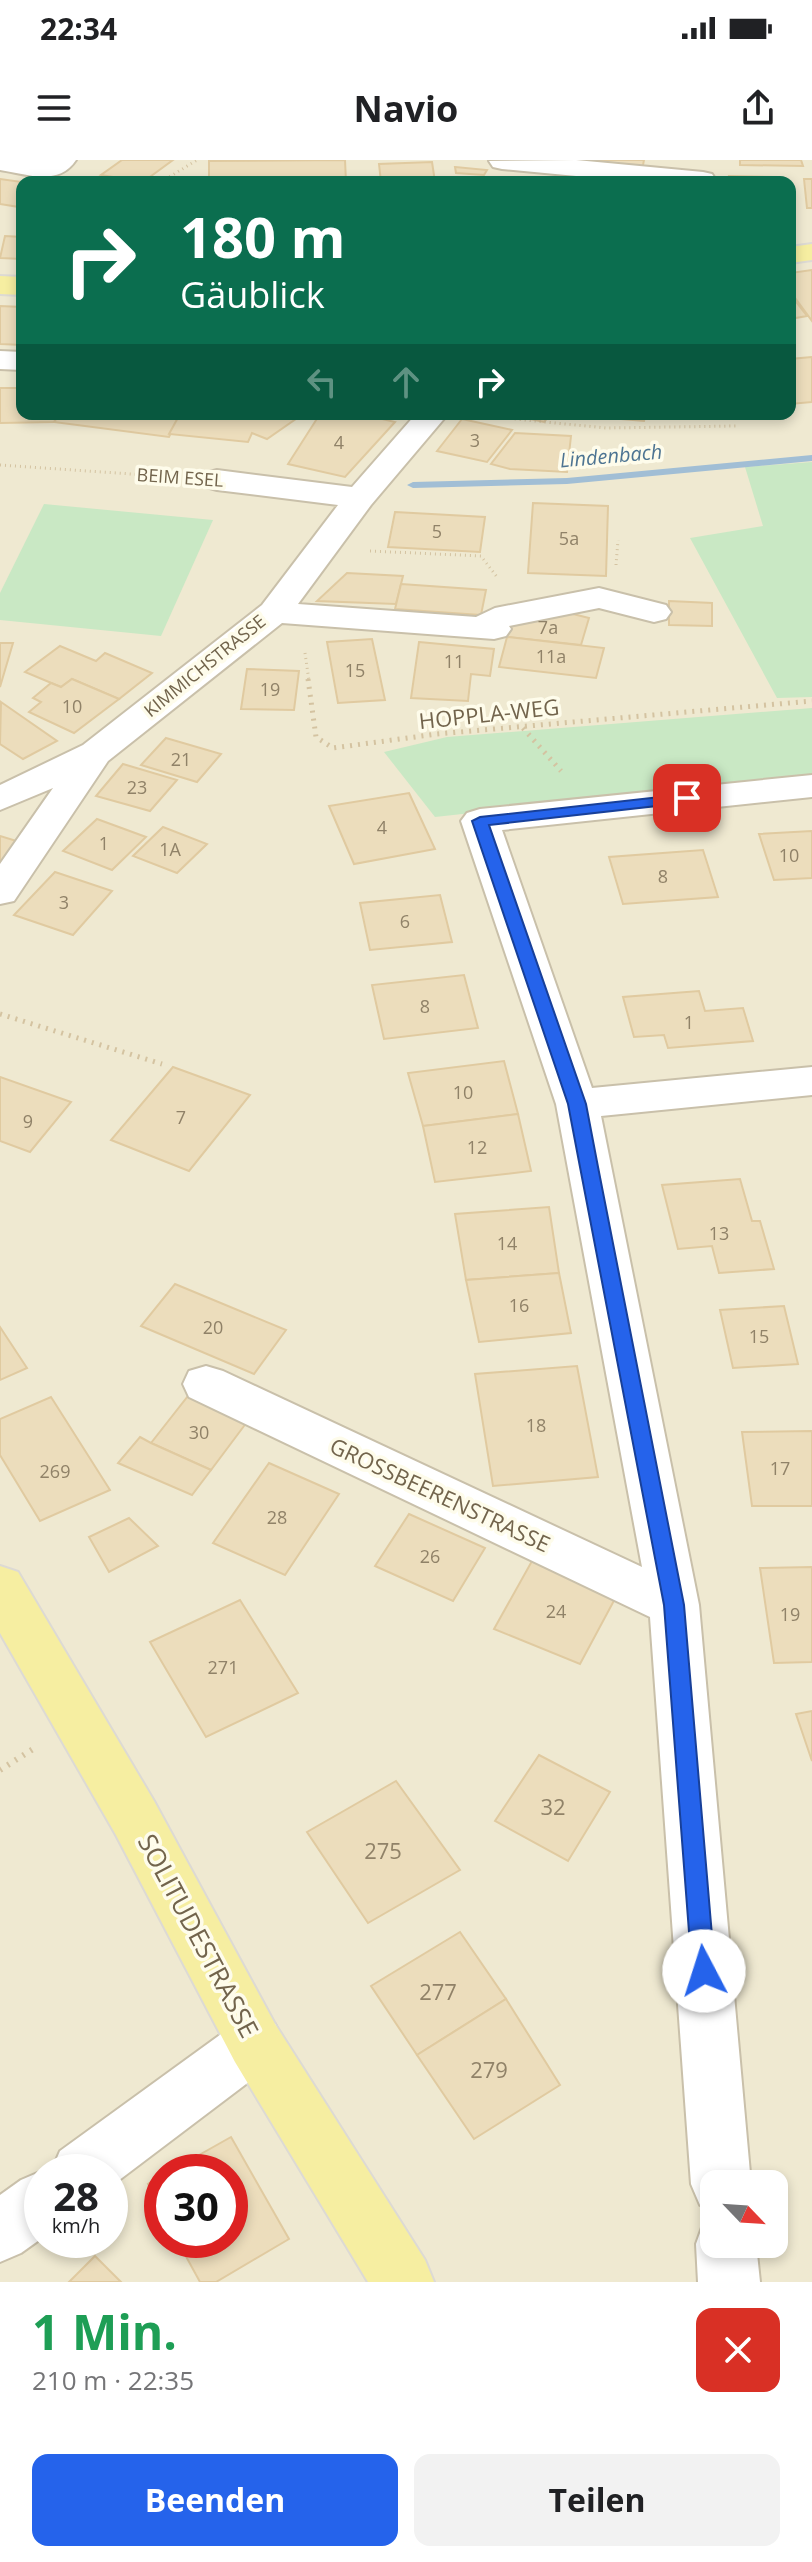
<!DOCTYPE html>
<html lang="de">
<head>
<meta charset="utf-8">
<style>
  :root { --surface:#fff; --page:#f2f2f2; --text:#202124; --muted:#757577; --accent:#2563eb }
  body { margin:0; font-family:"Open Sans",sans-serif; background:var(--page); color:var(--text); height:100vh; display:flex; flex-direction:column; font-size:30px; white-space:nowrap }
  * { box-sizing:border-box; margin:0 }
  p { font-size:26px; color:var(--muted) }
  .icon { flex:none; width:44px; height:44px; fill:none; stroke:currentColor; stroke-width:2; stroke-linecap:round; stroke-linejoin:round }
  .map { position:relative; height:2122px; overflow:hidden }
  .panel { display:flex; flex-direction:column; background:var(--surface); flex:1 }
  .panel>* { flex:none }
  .guide { position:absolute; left:16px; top:16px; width:780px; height:244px; border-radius:16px; box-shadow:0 4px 12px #0003; background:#0b6e4f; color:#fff; overflow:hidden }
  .needle { width:52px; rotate:115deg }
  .controls { position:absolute; left:700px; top:2010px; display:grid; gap:16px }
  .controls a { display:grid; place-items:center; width:88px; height:88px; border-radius:16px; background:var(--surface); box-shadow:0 4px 12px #0003; font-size:40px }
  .speed { position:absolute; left:24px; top:1994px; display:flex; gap:16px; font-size:40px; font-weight:700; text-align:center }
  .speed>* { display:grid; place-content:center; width:104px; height:104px; border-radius:50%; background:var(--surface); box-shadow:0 4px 12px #0003; line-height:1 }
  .speed small { font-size:20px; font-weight:400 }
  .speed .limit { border:12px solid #d22; background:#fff; color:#111 }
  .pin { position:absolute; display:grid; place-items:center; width:68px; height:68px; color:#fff; margin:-34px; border-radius:16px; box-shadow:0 4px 12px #0006 }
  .me { position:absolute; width:88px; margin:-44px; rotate:355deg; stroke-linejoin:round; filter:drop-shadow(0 0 6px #0008) }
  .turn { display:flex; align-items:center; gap:28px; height:168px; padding:0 32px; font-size:36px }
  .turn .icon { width:104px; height:104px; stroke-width:2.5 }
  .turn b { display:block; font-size:56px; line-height:68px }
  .lanes { display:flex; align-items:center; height:76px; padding:0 32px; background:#0003; justify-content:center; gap:40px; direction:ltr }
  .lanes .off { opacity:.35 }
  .round { display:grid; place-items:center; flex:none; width:84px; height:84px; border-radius:16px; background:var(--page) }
  .head { display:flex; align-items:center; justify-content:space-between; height:136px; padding:0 32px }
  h1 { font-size:48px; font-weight:700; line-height:60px; color:#1e9e55 }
  .button { display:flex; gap:16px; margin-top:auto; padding:16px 32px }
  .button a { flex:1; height:92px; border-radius:16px; background:var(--accent); color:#fff; font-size:32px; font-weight:700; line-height:92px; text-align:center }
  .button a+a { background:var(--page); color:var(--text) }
  .status { display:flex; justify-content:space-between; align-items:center; height:56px; padding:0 40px; background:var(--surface); direction:ltr }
  .status svg { height:22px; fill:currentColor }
  header { display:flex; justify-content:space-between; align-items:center; height:104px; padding:0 32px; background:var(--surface); font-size:36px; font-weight:700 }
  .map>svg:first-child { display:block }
  .residential { fill:#efe9d1; fill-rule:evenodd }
  .green { fill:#c9e8c4 }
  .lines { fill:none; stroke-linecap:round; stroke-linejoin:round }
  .stream { fill:#a1bed5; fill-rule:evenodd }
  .building { fill:#ecddbc; stroke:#e0caa0; stroke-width:2 }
  .minor-casing { stroke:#c9c0aa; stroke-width:4 }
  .major-casing { stroke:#dddad4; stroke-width:4 }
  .path-far2 { stroke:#d4c3a1; stroke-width:3; stroke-dasharray:1 4; stroke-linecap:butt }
  .path-far1 { stroke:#d4c3a1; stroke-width:5; stroke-dasharray:2 6; stroke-linecap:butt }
  .path { stroke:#d4c3a1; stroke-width:6; stroke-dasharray:2 7; stroke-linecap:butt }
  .minor { fill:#fff; fill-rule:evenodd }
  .major { fill:#f6eea1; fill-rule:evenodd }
  .route { fill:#2563eb; stroke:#184099; stroke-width:2 }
  .labels { text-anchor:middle; stroke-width:7; stroke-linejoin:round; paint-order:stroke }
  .number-label { font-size:18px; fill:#908268 }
  .far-street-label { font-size:18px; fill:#72644c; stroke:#fefceb }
  .far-water-label { font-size:20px; font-style:italic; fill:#4d7492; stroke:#fefceb }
  .street-label { font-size:22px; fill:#72644c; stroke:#fefceb }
  .near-number-label { font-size:22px; fill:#908268 }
  .near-street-label { font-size:26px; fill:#72644c; stroke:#fefceb }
</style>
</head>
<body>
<div class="status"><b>22:34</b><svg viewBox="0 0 49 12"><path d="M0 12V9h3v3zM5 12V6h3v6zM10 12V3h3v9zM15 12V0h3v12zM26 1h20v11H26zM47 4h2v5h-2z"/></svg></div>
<header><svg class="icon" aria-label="menu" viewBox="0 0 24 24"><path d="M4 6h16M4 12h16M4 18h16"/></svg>Navio<svg class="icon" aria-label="share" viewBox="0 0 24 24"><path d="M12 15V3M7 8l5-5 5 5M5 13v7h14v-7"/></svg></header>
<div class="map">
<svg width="812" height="2122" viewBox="0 0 812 2122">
  <rect width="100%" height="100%" fill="#fbf8e5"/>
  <path class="residential" d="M0 0H812V2122H0ZM22 22H790V254H22ZM42 2012H110V2080H42ZM162 2012H230V2080H162ZM714 2024H774V2084H714Z"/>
  <g class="green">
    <polygon points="812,302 812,537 777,538 690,378 763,366 745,307"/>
    <polygon points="44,344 213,360 161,476 0,460 0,433"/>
    <polygon points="812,548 812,615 435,657 384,592 447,577"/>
  </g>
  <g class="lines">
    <polygon class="stream" points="812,295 812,301 567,324 413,328 407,325 413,322 567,318"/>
  </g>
  <g class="building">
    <polygon points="122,0 173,0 143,22 101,15"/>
    <polygon points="345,0 346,22 209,22 209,1"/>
    <polygon points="564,0 644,0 642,10 562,5"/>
    <polygon points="740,0 801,0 803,6 740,5"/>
    <polygon points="432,2 435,22 381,22 379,4"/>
    <polygon points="455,7 487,10 484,15 456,13"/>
    <polygon points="729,16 778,17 779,22 730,22"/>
    <polygon points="0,19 22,22 19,47 0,44"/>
    <polygon points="804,19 812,19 812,48 807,48"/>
    <polygon points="5,76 22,77 22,99 0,98"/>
    <polygon points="812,110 812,161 790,131 790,113"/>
    <polygon points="790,134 807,156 790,159"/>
    <polygon points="0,146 22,147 22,185 0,184"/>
    <polygon points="812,197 812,242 790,244 790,199"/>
    <polygon points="0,228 22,228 22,254 60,254 54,262 0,263"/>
    <polygon points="60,254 180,254 169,277 54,262"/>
    <polygon points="180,254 303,254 267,279 252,273 248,282 169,274"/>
    <polygon points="320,254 361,254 395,262 345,317 288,304"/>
    <polygon points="507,254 551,254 544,262"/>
    <polygon points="610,254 663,254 663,258 645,256 644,261 610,258"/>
    <polygon points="462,259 512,270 487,302 437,291"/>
    <polygon points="515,273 571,276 567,312 510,309 491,304"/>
    <polygon points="533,343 608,346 606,416 528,413"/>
    <polygon points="395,352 485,357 480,392 388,387"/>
    <polygon points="347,413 403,416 396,444 317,441"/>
    <polygon points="401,424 486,430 481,455 395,449"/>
    <polygon points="669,441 712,443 712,466 669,465"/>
    <polygon points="565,452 589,458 581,485 507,477 512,457"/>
    <polygon points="507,477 604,488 596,518 499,507"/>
    <polygon points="372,479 385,540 338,543 327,482"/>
    <polygon points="419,482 494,489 490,516 471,514 468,541 411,538"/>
    <polygon points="0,483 13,483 0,527"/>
    <polygon points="60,486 96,501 105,493 152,513 119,539 72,519 61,527 25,512"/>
    <polygon points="247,509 299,511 294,550 241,549"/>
    <polygon points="72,519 119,539 74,573 29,552 41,542 33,538 51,523 61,527"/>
    <polygon points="1,542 57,581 23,599 0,584"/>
    <polygon points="166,578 221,594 197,622 141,605"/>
    <polygon points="123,604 177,620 150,651 96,636"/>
    <polygon points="409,633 435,689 354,704 329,646"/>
    <polygon points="97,659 146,677 112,710 63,691"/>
    <polygon points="163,667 207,684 177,713 133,696"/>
    <polygon points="812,671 812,718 774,720 759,674"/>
    <polygon points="0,676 23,683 0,708"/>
    <polygon points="703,690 718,737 623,744 609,697"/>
    <polygon points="55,712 112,731 73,775 14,755"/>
    <polygon points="440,735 452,782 370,790 360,743"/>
    <polygon points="464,815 478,868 384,879 372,825"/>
    <polygon points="699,831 705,851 743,848 753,881 668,888 664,875 634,877 623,837"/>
    <polygon points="504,901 518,954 423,966 408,913"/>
    <polygon points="173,907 250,935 189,1011 111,980"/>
    <polygon points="0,917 71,942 30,992 0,981"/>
    <polygon points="518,954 531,1011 435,1022 423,966"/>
    <polygon points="740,1019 752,1061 760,1061 774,1109 719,1113 712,1086 678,1089 662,1025"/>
    <polygon points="549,1047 559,1113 466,1120 455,1054"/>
    <polygon points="559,1113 571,1173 479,1182 466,1120"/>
    <polygon points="175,1124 286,1170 254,1214 141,1166"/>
    <polygon points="784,1146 798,1204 733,1208 720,1150"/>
    <polygon points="0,1167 27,1208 0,1220"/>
    <polygon points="577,1206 598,1317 493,1326 475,1214"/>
    <polygon points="188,1236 247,1262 211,1310 151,1283"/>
    <polygon points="51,1237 110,1330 40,1361 0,1295 0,1259"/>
    <polygon points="812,1271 812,1346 752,1346 742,1272"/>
    <polygon points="140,1277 151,1283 211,1310 192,1335 118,1303"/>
    <polygon points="269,1303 339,1334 285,1415 213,1383"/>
    <polygon points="409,1354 485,1388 453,1441 375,1406"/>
    <polygon points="129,1358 158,1386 109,1412 89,1377"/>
    <polygon points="532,1401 617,1435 580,1504 494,1469"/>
    <polygon points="812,1407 812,1502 774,1503 760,1408"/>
    <polygon points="240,1440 298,1533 206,1577 150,1482"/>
    <polygon points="812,1551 812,1601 796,1554"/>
    <polygon points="539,1595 610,1632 568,1701 495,1661"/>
    <polygon points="396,1621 460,1710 368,1763 307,1672"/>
    <polygon points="460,1772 506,1839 417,1895 371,1826"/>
    <polygon points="506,1839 560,1925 474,1979 417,1895"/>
    <polygon points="231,1977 289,2079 216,2122 200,2122 177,2080 230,2080 230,2012 169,2012"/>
    <polygon points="162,2016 162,2051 148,2024"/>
    <polygon points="95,2096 121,2122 69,2122"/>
  </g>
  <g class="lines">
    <defs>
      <g id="minor">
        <path d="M0 0H76C58 27 27 14 0 10Z"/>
        <polygon points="576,0 703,12 712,14 716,20 639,22 502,9 493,7 489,1"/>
        <polygon points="0,191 22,192 22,210 0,209"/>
        <polygon points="416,254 448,254 371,345 298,444 476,457 495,448 599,428 666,445 671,452 666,459 654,462 599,448 509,466 511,469 506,476 494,479 282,463 108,601 14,741 0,744 0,704 53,628 0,650 0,625 83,585 262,445 338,345 217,330 206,327 201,320 206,313 217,310 352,327"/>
        <polygon points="812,615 812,637 502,670 592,928 812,907 812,935 601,956 699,1445 751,2024 714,2024 714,2051 700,2045 691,2024 650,1457 189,1237 183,1224 189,1211 206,1206 223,1211 642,1407 556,944 461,661 467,653 480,649"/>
        <polygon points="255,1855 275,1864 284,1883 275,1902 110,2027 110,2012 51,2012 60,1991 235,1864"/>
        <polygon points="42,2011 42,2078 21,2093 0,2102 0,2035 21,2020"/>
        <polygon points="714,2059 714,2084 756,2084 760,2122 698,2122 696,2084 704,2062"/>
      </g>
      <g id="major">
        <polygon points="812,84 812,100 790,103 790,87"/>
        <polygon points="0,116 22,117 22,135 0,134"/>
        <polygon points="0,1406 18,1412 154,1641 275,1864 425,2100 434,2122 368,2122 235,1902 116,1675 0,1473"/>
      </g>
    </defs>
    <use href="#minor" class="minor-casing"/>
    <use href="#major" class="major-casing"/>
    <g class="path-far2">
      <polyline points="161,22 197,0"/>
      <polyline points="475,255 606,268 737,266"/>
      <polyline points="0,305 175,317"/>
      <polyline points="370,391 481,396 497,417"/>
      <polyline points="616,405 618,380"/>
      <polyline points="305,493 309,521"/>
    </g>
    <g class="path-far1">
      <polyline points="308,519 316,577 333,588 437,574 812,541"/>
      <polyline points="523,568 561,611"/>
      <polyline points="0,854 162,904"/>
    </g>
    <polyline class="path" points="0,1610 33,1589"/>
    <use href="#minor" class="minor"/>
    <use href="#major" class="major"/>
  </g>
  <polygon class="route" points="687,634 692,635 692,642 489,665 586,944 598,1007 684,1445 715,1811 712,1819 704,1822 695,1819 692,1811 664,1445 580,1007 568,944 472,661 480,657"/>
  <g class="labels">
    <g class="number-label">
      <text x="475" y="287">3</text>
      <text x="339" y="289">4</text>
      <text x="437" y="378">5</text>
      <text x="569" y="385">5a</text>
      <text x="548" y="474">7a</text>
      <text x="551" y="503">11a</text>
      <text x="454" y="508">11</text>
      <text x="355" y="517">15</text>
      <text x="270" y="536">19</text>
      <text x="72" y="553">10</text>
      <text x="181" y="606">21</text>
      <text x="137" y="634">23</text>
      <text x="382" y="674">4</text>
      <text x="104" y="690">1</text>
      <text x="170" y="696">1A</text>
      <text x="789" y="702">10</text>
      <text x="663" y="723">8</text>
      <text x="64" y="749">3</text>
      <text x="405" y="768">6</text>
      <text x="425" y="853">8</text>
      <text x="689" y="869">1</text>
      <text x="463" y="939">10</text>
      <text x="181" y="964">7</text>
      <text x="28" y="968">9</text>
      <text x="477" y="994">12</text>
      <text x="719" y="1080">13</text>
      <text x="507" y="1090">14</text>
      <text x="519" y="1152">16</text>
      <text x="213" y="1174">20</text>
      <text x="759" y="1183">15</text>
      <text x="536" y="1272">18</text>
      <text x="199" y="1279">30</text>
      <text x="780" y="1315">17</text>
      <text x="55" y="1318">269</text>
      <text x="277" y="1364">28</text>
      <text x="430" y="1403">26</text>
      <text x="556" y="1458">24</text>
      <text x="790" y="1461">19</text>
      <text x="223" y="1514">271</text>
    </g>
    <g class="far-street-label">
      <text transform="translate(180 318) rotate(4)" y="6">BEIM ESEL</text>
      <text transform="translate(205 506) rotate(-39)" y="6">KIMMICHSTRASSE</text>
    </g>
    <g class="far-water-label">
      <text transform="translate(611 296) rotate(-5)" y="7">Lindenbach</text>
    </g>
    <g class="street-label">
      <text transform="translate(489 554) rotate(-6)" y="8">HOPPLA-WEG</text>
      <text transform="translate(440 1335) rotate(25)" y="8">GROSSBEERENSTRASSE</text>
    </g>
    <g class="near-number-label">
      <text x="553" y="1655">32</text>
      <text x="383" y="1699">275</text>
      <text x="438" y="1840">277</text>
      <text x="489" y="1918">279</text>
    </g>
    <g class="near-street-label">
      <text transform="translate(198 1776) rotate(62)" y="9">SOLITUDESTRASSE</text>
    </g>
  </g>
</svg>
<div class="controls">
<a><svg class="needle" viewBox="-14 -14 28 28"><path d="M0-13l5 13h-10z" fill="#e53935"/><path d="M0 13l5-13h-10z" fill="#757577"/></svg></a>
</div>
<div class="speed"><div>28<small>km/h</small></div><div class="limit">30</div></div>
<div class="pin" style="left:687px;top:638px;background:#d93025"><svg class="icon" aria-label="arrive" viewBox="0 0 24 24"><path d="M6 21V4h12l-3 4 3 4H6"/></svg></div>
<svg class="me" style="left:704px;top:1811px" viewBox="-20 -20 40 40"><circle r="19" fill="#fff"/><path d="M0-13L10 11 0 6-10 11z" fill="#2563eb"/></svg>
<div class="guide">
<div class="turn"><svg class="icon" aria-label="right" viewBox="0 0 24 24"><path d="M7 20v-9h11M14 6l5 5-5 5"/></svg><div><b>180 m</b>Gäublick</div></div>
<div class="lanes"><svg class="icon off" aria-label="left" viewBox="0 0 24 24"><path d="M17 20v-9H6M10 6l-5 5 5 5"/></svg><svg class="icon off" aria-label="ahead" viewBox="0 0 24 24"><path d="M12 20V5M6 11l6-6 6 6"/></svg><svg class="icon" aria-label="right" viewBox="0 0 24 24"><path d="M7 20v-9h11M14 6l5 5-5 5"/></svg></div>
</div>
</div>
<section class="panel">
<div class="head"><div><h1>1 Min.</h1><p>210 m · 22:35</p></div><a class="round" style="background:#d93025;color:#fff"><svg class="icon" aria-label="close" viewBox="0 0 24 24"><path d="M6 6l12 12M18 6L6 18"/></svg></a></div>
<div class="button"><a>Beenden</a><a>Teilen</a></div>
</section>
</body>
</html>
